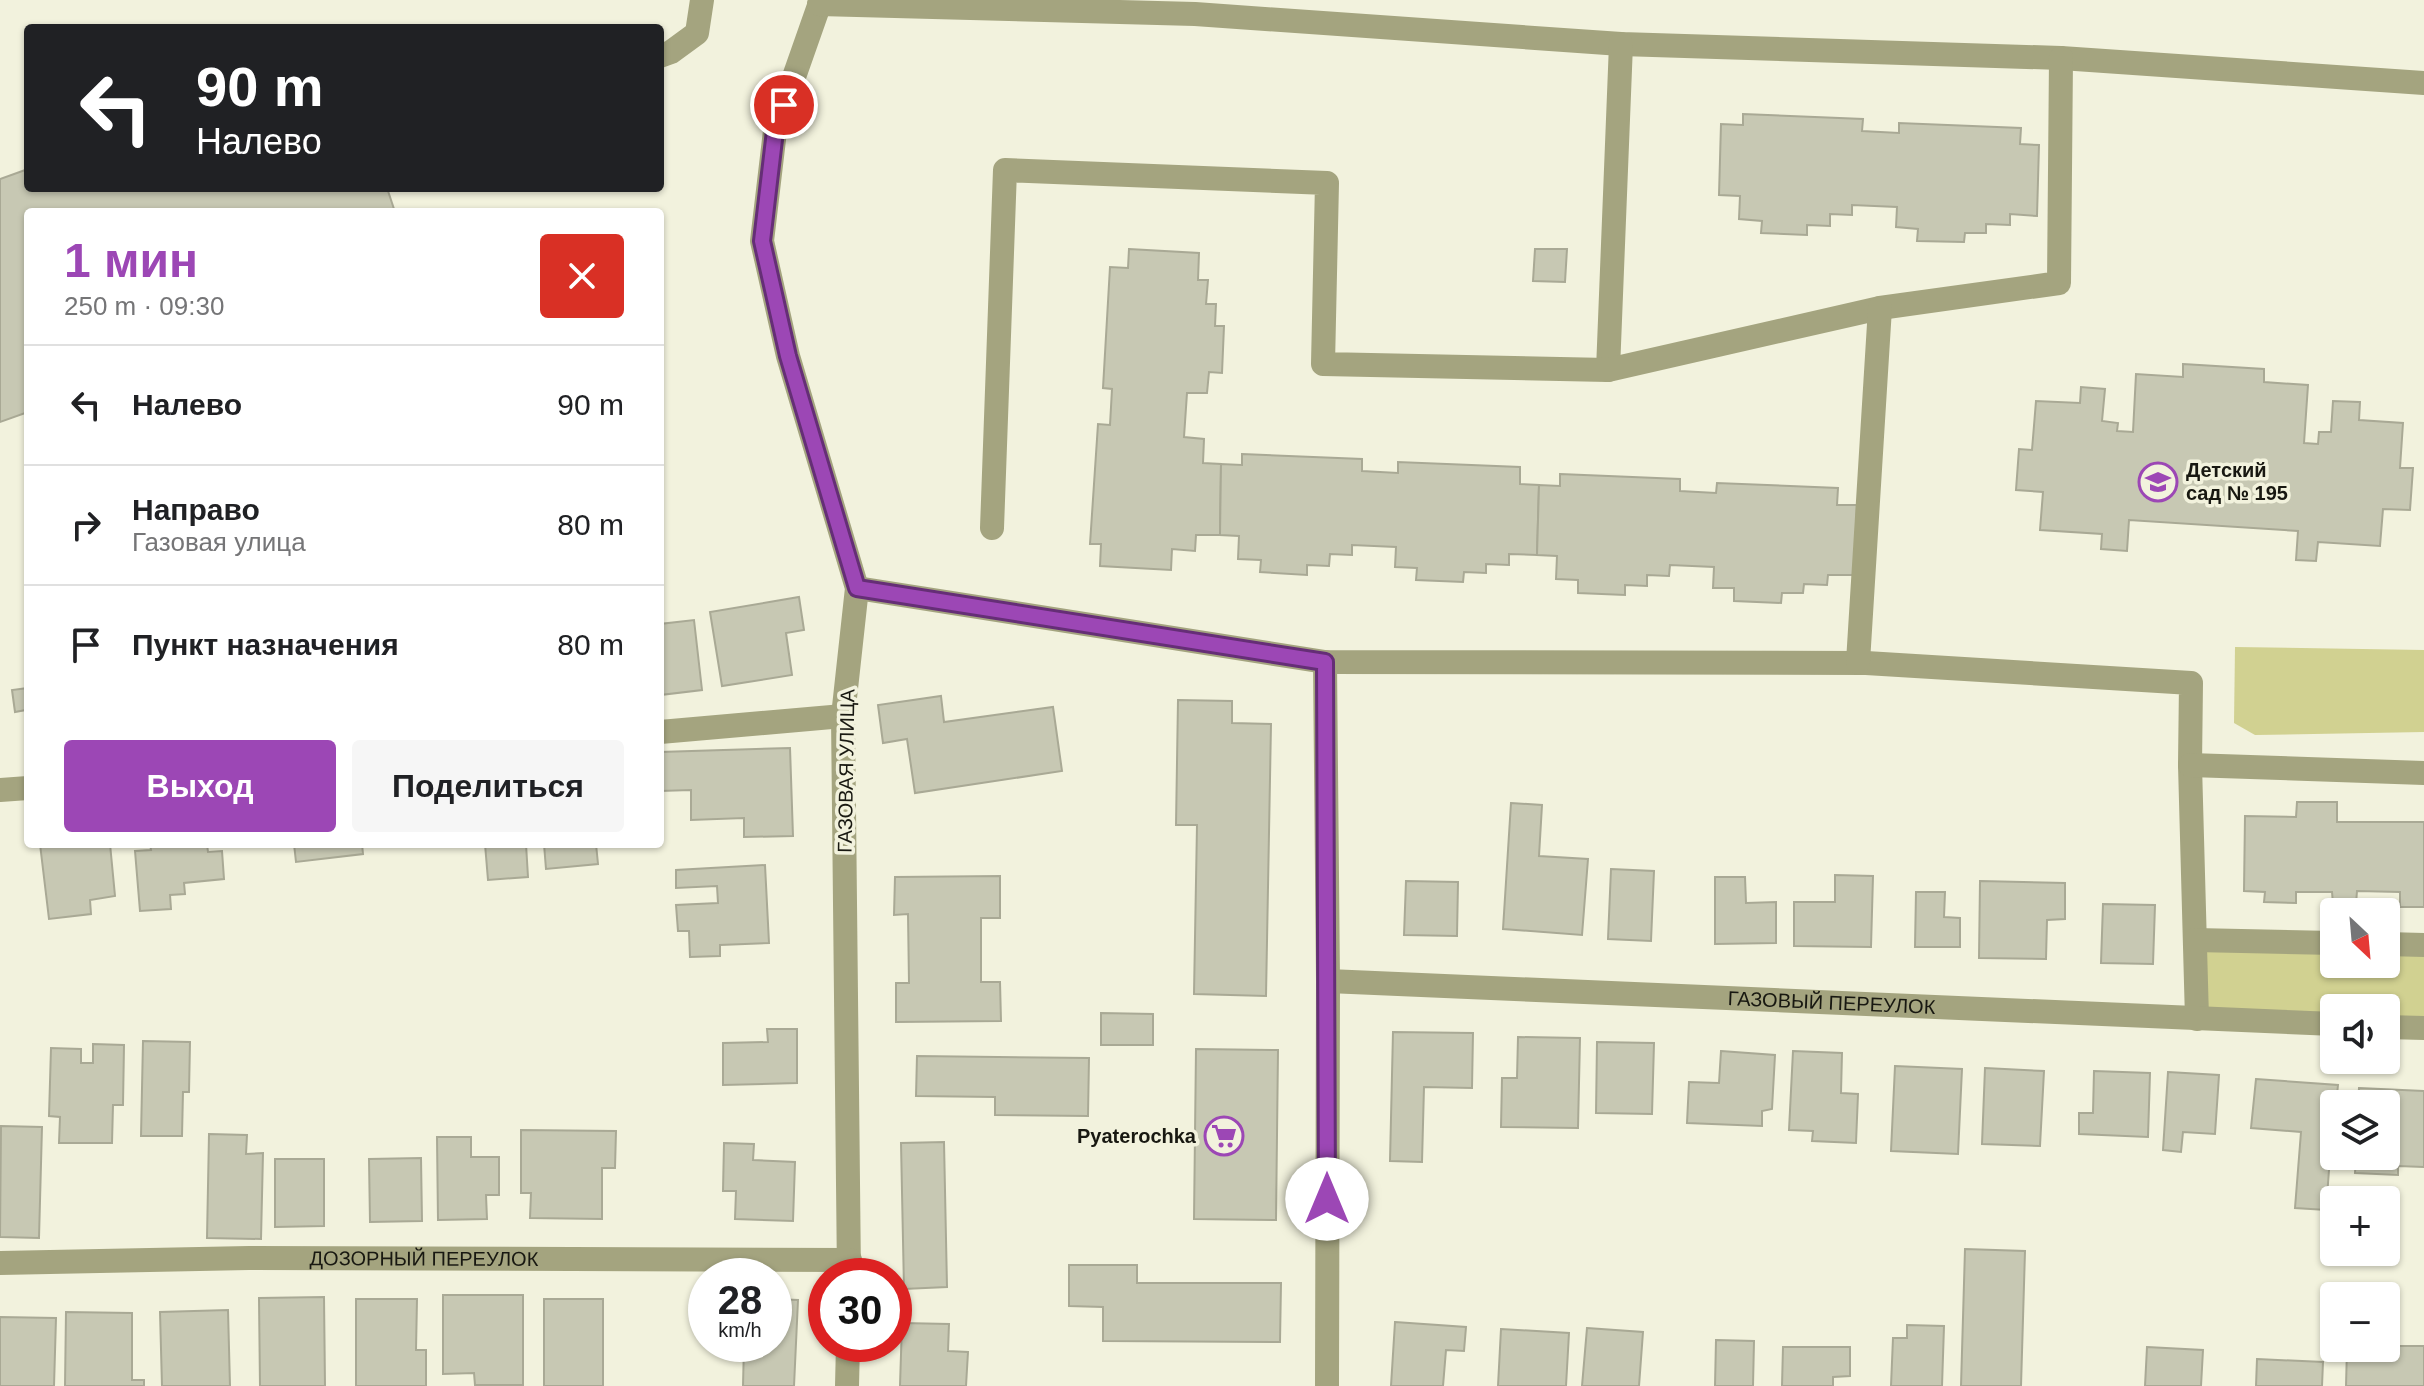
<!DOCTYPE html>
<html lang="ru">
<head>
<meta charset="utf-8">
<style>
  :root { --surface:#fff; --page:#f6f6f6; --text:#202124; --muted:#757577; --line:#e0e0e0; --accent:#9c47b5 }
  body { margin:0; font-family:Arial,sans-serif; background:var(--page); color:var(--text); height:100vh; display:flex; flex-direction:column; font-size:30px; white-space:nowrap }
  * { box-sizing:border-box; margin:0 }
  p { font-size:26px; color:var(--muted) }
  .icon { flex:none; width:44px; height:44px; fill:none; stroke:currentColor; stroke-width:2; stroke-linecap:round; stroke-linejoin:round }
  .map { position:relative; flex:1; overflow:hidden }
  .panel { position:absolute; left:24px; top:208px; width:640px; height:640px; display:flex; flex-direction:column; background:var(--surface); border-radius:8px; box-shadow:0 2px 6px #0004 }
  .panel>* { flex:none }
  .guide { position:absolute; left:24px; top:24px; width:640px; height:168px; border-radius:8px; box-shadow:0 2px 6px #0004; background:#202124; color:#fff; overflow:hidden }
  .needle { width:52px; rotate:154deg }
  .fabs { position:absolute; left:2320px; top:898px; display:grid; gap:16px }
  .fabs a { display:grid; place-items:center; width:80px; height:80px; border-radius:8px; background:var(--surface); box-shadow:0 2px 6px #0004; font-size:40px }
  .speed { position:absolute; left:688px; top:1258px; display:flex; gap:16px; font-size:40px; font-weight:700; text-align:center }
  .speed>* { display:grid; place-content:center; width:104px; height:104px; border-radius:50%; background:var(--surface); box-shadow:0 2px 6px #0004; line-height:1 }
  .speed small { font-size:20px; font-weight:400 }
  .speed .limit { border:12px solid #d22; background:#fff; color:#111 }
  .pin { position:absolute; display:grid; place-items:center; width:68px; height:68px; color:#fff; margin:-34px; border:4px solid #fff; border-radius:50%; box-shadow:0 2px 8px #0007 }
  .me { position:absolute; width:88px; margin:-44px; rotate:0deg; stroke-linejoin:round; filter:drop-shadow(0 0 6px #0008) }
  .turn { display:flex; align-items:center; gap:28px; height:168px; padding:0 40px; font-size:36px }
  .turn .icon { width:104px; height:104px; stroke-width:2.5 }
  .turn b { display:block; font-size:56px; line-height:68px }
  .round { display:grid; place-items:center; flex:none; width:84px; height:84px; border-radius:8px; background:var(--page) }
  .headline { display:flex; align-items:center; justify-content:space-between; height:136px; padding:0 40px }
  h1 { font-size:48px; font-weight:700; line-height:60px; color:var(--accent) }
  .primary-button { display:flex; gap:16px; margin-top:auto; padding:16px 40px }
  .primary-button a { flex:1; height:92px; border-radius:8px; background:var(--accent); color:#fff; font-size:32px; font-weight:700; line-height:92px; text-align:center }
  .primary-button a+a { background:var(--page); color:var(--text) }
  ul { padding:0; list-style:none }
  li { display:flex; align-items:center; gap:24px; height:120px; padding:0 40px; border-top:2px solid var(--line) }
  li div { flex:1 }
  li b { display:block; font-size:30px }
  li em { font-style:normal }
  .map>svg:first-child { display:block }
  .green { fill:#d1d191 }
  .building { fill:#c7c8b3; stroke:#a9a995; stroke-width:2 }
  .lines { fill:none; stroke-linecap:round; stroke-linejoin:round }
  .minor { stroke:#a4a47f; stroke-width:24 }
  .route-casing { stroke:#652e76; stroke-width:20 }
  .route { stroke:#9c47b5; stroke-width:14 }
  .labels { text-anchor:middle; stroke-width:7; stroke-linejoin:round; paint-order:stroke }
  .poi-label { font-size:20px; font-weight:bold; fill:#181811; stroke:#f2f2dd; text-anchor:start }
  .street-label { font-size:20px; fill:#181811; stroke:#f2f2dd }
</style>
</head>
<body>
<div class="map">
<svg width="2424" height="1386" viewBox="0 0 2424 1386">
  <rect width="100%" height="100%" fill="#f2f2dd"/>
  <g class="green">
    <polygon points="2235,647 2424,650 2424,732 2255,735 2234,723"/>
    <polygon points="2195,940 2334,943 2334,964 2386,964 2386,944 2424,945 2424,1028 2386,1027 2386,1008 2334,1008 2334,1024 2197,1019"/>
  </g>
  <g class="building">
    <polygon points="1743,114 1863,119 1862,131 1899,133 1899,123 2021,128 2020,144 2039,145 2037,216 2010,214 2010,225 1986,224 1986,233 1965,233 1964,242 1917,241 1918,229 1896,227 1897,207 1852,205 1852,215 1830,214 1830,226 1807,225 1807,235 1761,233 1762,221 1739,219 1740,196 1719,195 1721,124 1743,125"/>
    <polygon points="28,169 28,188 387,188 395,212 28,212 28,412 0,422 0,179"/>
    <polygon points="1129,249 1199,253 1198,280 1208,280 1206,304 1216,304 1215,326 1224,326 1222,373 1209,372 1207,393 1187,393 1184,437 1204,439 1203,463 1221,464 1220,535 1196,535 1195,551 1172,549 1171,570 1100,566 1101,544 1090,544 1098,424 1110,425 1112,389 1103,388 1110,267 1128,268"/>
    <polygon points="1535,249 1567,249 1565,282 1533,281"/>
    <polygon points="2183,364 2264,369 2264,382 2308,385 2304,443 2318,444 2319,432 2331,432 2333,401 2360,402 2359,420 2403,423 2400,468 2413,468 2410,510 2383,509 2380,546 2318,542 2316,561 2296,560 2298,531 2129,520 2127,551 2101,549 2102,534 2040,530 2043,492 2016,490 2019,449 2032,450 2036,401 2080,403 2081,387 2105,389 2102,421 2118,423 2117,431 2133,432 2136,374 2183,377"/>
    <polygon points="1242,454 1362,459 1362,471 1398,473 1398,462 1520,467 1520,484 1539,485 1537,555 1509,554 1509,565 1486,564 1486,573 1464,572 1463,582 1416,580 1417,568 1395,567 1396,547 1352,545 1352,555 1330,554 1329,566 1307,565 1307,575 1260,572 1261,560 1238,559 1239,536 1220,535 1221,464 1242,465"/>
    <polygon points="1560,474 1680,479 1680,491 1716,493 1717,483 1838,488 1837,505 1857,505 1854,575 1828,575 1827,585 1804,584 1803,593 1782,593 1781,603 1734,601 1734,588 1713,588 1714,567 1670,565 1669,576 1647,575 1647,586 1625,585 1625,595 1578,593 1578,580 1556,579 1557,556 1537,555 1539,485 1560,486"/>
    <polygon points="799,597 804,630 786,633 792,675 722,686 710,612"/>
    <polygon points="694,620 702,690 660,695 660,624"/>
    <polygon points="28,688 28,724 26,710 15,712 12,690"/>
    <polygon points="941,696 944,722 1053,707 1062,771 915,793 907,739 883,743 878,705"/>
    <polygon points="1178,700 1232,701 1232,723 1271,724 1266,996 1194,994 1197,825 1176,825"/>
    <polygon points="790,748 793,836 744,837 744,818 691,820 691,790 660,791 660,752"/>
    <polygon points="2297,802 2337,802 2337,822 2424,822 2424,907 2400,907 2400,892 2357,891 2356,904 2333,904 2332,892 2296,892 2296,903 2264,902 2265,892 2244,891 2245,816 2296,817"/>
    <polygon points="1511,803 1542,805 1539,856 1588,859 1582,935 1503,929"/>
    <polygon points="40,844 110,844 115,896 90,900 91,914 49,919"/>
    <polygon points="150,844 207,844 208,852 222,851 224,879 184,883 185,894 170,895 171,909 140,911 135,851 151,850"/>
    <polygon points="294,844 362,844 363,854 296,862"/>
    <polygon points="485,844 526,844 528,877 488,880"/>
    <polygon points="544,844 596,844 598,864 546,869"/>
    <polygon points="765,865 769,943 720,945 720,956 690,957 689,931 678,931 676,905 718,903 717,886 676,888 676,870"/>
    <polygon points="1611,869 1654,871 1651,941 1608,939"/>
    <polygon points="1835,875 1873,876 1871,947 1794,946 1794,902 1835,902"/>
    <polygon points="1000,876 1000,918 981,918 981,982 1000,982 1001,1021 896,1022 896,983 909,983 908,914 894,915 895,877"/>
    <polygon points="1715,877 1745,877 1746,903 1776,902 1776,943 1715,944"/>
    <polygon points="1406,881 1458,882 1457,936 1404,935"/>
    <polygon points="1980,881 2065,883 2065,919 2047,920 2046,959 1979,958"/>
    <polygon points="1916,892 1945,892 1944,917 1960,918 1960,947 1915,947"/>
    <polygon points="2103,904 2155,905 2153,964 2101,963"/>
    <polygon points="1101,1013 1153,1014 1153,1045 1101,1045"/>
    <polygon points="767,1029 797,1029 797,1083 723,1085 723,1043 768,1042"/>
    <polygon points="1393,1032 1473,1033 1472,1088 1424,1087 1422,1162 1390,1161"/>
    <polygon points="1518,1037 1580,1038 1578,1128 1501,1127 1502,1078 1517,1078"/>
    <polygon points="143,1041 190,1042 189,1092 183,1092 182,1136 141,1136"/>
    <polygon points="1597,1042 1654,1043 1652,1114 1596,1113"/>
    <polygon points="93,1044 124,1045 123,1105 113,1105 112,1143 59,1143 60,1117 49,1116 51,1048 81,1049 81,1063 93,1063"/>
    <polygon points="1196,1049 1278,1050 1276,1220 1194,1219"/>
    <polygon points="1721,1051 1775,1055 1772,1109 1762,1111 1762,1126 1687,1123 1689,1082 1719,1083"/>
    <polygon points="1793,1051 1842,1053 1841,1093 1858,1094 1856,1143 1812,1141 1813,1131 1789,1130"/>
    <polygon points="917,1056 1089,1058 1088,1116 995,1115 995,1097 916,1096"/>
    <polygon points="1895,1066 1962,1069 1958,1154 1891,1151"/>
    <polygon points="1985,1068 2044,1071 2040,1146 1982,1144"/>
    <polygon points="2094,1071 2150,1073 2148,1137 2079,1134 2079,1113 2093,1113"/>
    <polygon points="2168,1072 2219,1075 2215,1134 2183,1132 2181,1152 2163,1150"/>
    <polygon points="2256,1079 2338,1085 2336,1104 2334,1104 2326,1210 2295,1208 2301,1132 2251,1128"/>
    <polygon points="2359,1088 2424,1091 2424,1167 2398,1166 2398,1175 2355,1173 2356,1156 2386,1156 2386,1104 2358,1104"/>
    <polygon points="1,1126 42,1127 39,1238 0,1237"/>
    <polygon points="521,1130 616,1131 615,1168 602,1168 602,1219 530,1218 531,1193 521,1193"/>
    <polygon points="209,1134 247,1135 246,1154 263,1153 261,1239 207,1238"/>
    <polygon points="437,1137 471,1137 471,1157 499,1157 499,1195 486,1195 487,1219 438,1220"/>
    <polygon points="944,1142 947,1287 904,1289 901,1143"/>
    <polygon points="724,1143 754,1144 753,1160 795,1162 793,1221 735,1219 736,1191 723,1191"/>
    <polygon points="421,1158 422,1221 370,1222 369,1159"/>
    <polygon points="275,1159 324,1159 324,1226 275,1227"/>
    <polygon points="1965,1249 2025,1251 2021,1386 1961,1386"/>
    <polygon points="1069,1265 1137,1265 1137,1283 1281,1283 1280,1342 1103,1341 1103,1307 1069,1306"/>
    <polygon points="443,1295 523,1295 523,1385 475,1385 474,1373 443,1374"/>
    <polygon points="324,1297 325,1386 260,1386 259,1298"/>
    <polygon points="356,1299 417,1299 416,1350 426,1350 426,1386 356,1386"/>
    <rect x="544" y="1299" width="59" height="87"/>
    <polygon points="774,1299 798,1300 794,1386 743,1386 744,1344 774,1344"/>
    <polygon points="228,1310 230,1386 162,1386 160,1312"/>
    <polygon points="66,1312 132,1313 132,1380 144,1380 144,1386 65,1386"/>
    <polygon points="0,1317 56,1318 54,1386 0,1386"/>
    <polygon points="1395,1322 1466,1327 1464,1351 1446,1350 1443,1386 1391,1386"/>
    <polygon points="902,1323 949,1324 948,1351 968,1352 966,1386 900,1386"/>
    <polygon points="1907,1325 1944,1326 1942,1386 1891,1386 1893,1338 1907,1338"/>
    <polygon points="1587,1328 1643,1332 1639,1386 1582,1386"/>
    <polygon points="1501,1329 1569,1333 1566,1386 1498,1386"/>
    <polygon points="1716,1340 1754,1341 1753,1386 1715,1386"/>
    <polygon points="2386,1346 2424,1346 2424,1386 2346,1386 2347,1348 2386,1348"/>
    <polygon points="1783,1347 1850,1347 1850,1376 1833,1377 1833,1386 1782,1386"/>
    <polygon points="2147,1347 2203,1350 2201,1386 2145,1386"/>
    <polygon points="2257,1359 2323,1362 2322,1386 2256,1386"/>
  </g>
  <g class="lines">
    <g class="minor">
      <polyline points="821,0 775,131 762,241 788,356 857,588 843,716 849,1276"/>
      <polyline points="819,4 1195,14 1621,44 2061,58 2424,83"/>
      <polyline points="660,56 671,52 697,33 702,0"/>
      <polyline points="1608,370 1621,44"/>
      <polyline points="992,528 1005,170 1327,183 1323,364 1608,370 1880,308 2059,283 2061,58"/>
      <polyline points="857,588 1325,662 1866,663 2191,683 2190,765 2197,1019"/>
      <polyline points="1325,662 1328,981 1327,1386"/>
      <polyline points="1858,662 1880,308"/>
      <polyline points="660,732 843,716"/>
      <polyline points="2190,765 2424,773"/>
      <polyline points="0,790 28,788"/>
      <polyline points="2195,940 2334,943"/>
      <polyline points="2386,944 2424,945"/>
      <path id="s1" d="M1328 981 2334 1024"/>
      <polyline points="2386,1027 2424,1028"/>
      <path id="s2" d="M0 1263 249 1258 850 1260"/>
      <polyline points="847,1386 848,1344"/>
    </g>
  </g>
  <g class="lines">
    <defs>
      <polyline id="route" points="784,105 775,131 762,241 788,356 857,588 1325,662 1327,1199"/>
    </defs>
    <use href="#route" class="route-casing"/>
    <use href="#route" class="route"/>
  </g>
  <defs>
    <symbol id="school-ring" viewBox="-11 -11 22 22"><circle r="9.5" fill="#f2f2dd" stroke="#9c47b5" stroke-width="1.5"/><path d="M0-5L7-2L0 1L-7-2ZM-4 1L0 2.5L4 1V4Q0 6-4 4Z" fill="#9c47b5"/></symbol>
    <symbol id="supermarket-ring" viewBox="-11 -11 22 22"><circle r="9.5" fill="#f2f2dd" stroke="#9c47b5" stroke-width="1.5"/><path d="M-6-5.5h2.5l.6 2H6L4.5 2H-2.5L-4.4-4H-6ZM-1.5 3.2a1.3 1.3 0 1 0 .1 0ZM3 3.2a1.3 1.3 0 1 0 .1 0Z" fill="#9c47b5"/></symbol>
  </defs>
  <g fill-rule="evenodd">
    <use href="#school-ring" x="2136" y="460" width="44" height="44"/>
    <use href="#supermarket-ring" x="1202" y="1114" width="44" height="44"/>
  </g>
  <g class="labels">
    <g class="poi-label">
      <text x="2186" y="477">Детский<tspan x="2186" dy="23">сад № 195</tspan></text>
      <text x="1196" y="1143" text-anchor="end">Pyaterochka</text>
    </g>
    <g class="street-label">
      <text transform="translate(846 771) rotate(-89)" y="7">ГАЗОВАЯ УЛИЦА</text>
      <text dy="7" stroke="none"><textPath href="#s1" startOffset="504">ГАЗОВЫЙ ПЕРЕУЛОК</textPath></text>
      <text dy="7" stroke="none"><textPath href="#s2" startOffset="424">ДОЗОРНЫЙ ПЕРЕУЛОК</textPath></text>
    </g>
  </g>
</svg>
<div class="fabs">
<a><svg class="needle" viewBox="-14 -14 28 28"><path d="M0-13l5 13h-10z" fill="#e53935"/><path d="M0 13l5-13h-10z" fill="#757577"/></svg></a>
<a><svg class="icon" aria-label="sound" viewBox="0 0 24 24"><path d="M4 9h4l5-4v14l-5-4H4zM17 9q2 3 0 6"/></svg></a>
<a><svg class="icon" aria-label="layers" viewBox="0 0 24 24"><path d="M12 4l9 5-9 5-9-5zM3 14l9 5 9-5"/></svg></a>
<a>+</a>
<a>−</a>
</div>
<div class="speed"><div>28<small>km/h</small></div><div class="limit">30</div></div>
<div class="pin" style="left:784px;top:105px;background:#d93025"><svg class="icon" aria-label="arrive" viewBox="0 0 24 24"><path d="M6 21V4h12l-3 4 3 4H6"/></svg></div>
<svg class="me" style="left:1327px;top:1199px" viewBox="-20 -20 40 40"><circle r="19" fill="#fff"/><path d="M0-13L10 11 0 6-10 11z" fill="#9c47b5"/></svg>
<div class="guide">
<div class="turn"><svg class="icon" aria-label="left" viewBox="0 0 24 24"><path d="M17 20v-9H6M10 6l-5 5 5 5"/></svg><div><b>90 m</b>Налево</div></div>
</div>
<section class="panel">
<div class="headline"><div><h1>1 мин</h1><p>250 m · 09:30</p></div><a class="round" style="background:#d93025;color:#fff"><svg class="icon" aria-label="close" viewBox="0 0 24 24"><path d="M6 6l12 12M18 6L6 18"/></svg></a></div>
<ul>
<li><svg class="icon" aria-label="left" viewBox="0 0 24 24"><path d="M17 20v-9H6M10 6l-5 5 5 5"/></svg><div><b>Налево</b></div><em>90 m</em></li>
<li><svg class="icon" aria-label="right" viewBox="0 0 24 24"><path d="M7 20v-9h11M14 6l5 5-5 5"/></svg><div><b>Направо</b><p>Газовая улица</p></div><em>80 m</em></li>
<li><svg class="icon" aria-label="arrive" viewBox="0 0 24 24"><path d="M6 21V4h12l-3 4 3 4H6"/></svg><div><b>Пункт назначения</b></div><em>80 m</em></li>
</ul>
<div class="primary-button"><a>Выход</a><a>Поделиться</a></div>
</section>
</div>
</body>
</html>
